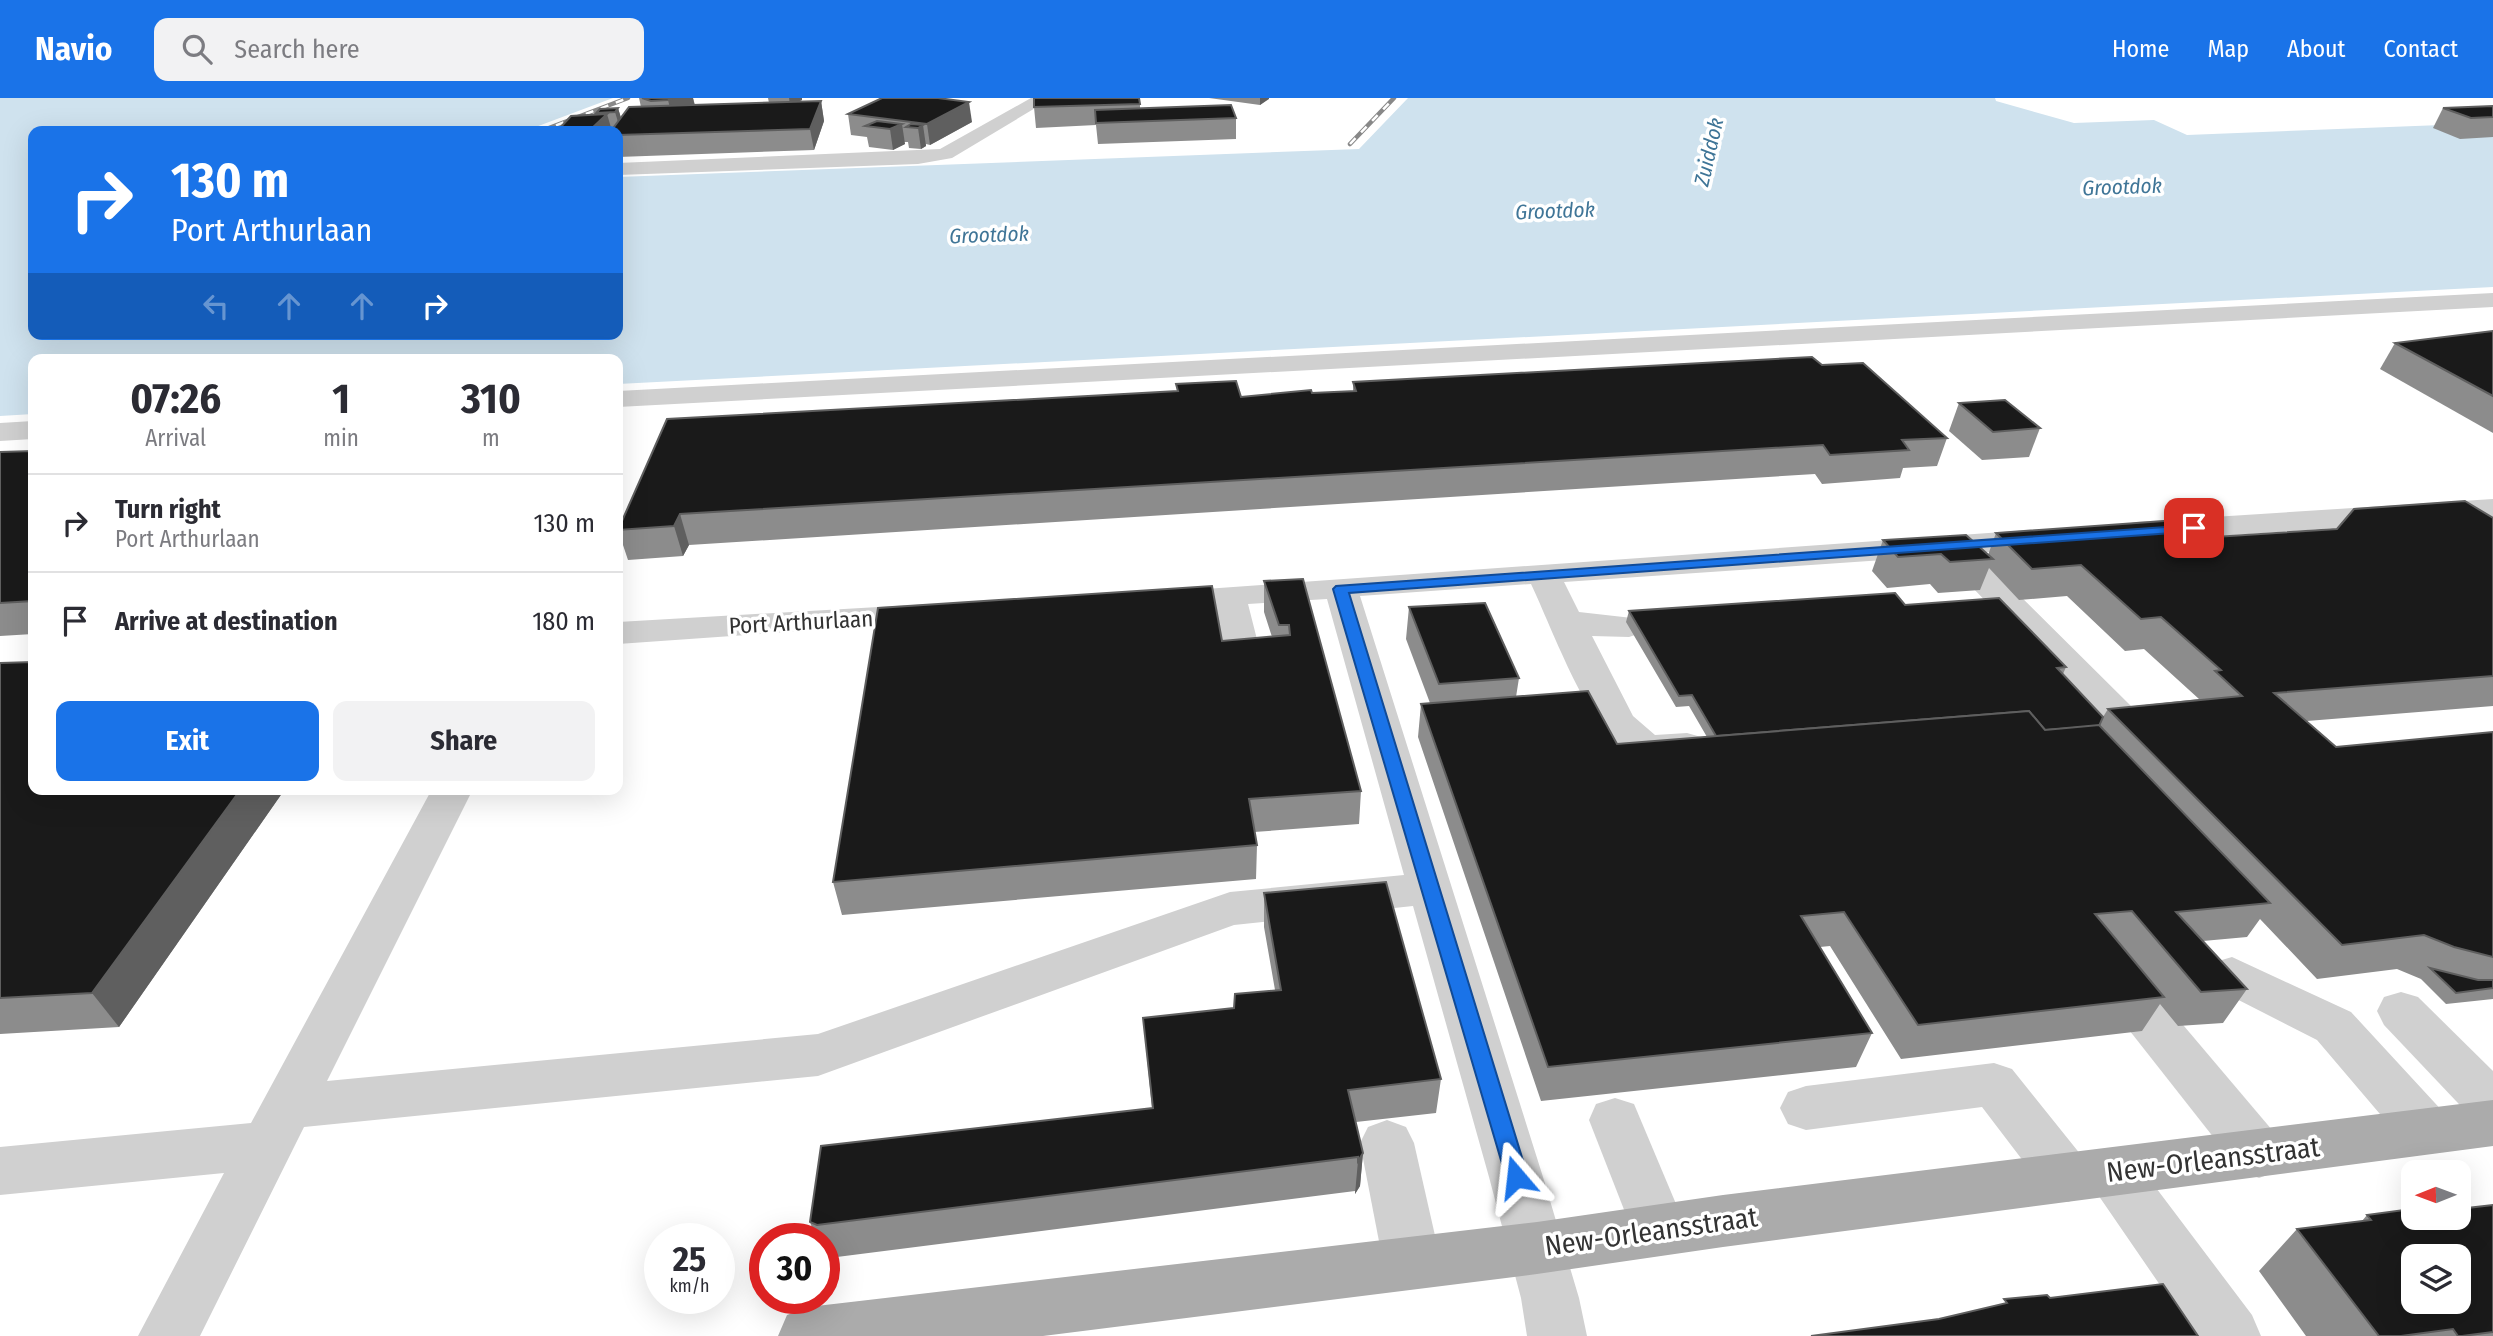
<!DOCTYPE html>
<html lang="en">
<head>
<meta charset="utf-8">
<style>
  :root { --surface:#fff; --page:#f2f2f3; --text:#2b2b33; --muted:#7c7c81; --line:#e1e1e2; --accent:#1a73e8 }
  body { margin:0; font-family:"Fira Sans Condensed",sans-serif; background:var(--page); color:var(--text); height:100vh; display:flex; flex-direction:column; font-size:26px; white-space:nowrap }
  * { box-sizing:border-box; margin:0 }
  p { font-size:23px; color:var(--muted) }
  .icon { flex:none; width:38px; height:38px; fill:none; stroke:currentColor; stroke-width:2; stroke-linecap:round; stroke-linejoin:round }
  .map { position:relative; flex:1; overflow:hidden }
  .panel { position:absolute; left:28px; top:256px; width:595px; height:441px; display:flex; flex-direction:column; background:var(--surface); border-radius:14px; box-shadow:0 7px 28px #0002 }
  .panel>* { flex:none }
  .hud { position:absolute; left:28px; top:28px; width:595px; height:214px; border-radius:14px; box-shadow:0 7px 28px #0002; background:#1a73e8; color:#fff; overflow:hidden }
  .needle { width:46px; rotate:269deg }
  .fabs { position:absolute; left:2401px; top:1062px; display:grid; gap:14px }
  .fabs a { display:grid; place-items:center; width:70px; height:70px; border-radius:14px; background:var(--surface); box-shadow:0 7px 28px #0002; font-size:35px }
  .speed { position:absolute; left:644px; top:1125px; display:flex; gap:14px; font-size:35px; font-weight:700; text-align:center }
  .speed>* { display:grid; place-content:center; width:91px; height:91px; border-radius:50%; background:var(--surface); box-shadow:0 7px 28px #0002; line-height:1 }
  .speed small { font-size:18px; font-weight:400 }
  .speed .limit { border:10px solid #d22; background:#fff; color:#111 }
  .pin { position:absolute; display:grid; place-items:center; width:60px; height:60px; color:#fff; margin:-30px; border-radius:14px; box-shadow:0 4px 10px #0006 }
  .me { position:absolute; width:77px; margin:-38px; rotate:343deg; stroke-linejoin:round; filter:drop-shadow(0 0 5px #0008) }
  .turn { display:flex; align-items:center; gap:24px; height:147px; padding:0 28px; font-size:32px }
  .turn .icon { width:91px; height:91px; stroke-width:2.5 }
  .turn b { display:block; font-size:49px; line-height:60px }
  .lanes { display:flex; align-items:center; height:66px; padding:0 28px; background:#0003; justify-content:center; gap:35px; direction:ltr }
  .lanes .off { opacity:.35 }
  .eta { display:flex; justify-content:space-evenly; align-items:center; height:119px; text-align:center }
  .eta b { font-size:42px; font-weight:700; line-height:49px }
  .cta { display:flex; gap:14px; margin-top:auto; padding:14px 28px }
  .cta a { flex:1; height:80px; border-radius:14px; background:var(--accent); color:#fff; font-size:28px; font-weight:700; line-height:80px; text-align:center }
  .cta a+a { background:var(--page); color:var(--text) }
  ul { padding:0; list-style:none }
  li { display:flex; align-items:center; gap:21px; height:98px; padding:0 28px; border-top:2px solid var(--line) }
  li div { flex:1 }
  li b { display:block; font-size:26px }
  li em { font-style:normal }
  header { display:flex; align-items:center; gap:42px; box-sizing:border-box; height:98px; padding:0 35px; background:var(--accent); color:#fff }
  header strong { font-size:33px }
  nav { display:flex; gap:38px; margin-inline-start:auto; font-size:24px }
  .search { width:490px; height:63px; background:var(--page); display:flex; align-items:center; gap:18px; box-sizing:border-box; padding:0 24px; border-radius:14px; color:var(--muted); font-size:26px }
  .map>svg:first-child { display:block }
  .water { fill:#cfe2ee }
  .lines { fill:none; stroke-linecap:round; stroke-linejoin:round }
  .minor { fill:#d0d0d0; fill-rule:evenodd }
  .major { fill:#ababab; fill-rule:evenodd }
  .rail-casing { stroke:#888; stroke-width:4.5 }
  .rail { stroke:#fff; stroke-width:2.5; stroke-dasharray:8; stroke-linecap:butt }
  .wall { fill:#8c8c8c }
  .shaded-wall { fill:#5f5f5f }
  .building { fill:#1a1a1a; stroke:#5f5f5f; stroke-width:2; fill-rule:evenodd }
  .route { fill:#1a73e8; stroke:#114b97; stroke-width:2 }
  .labels { text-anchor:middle; stroke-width:7; stroke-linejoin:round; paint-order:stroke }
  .far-water-label { font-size:21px; font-style:italic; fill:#3f7597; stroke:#fff }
  .street-label { font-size:23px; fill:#333; stroke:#fff }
  .near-street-label { font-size:28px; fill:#333; stroke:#fff }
</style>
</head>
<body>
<header>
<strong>Navio</strong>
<div class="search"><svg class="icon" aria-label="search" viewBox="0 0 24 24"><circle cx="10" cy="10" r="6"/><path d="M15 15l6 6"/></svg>Search here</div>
<nav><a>Home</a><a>Map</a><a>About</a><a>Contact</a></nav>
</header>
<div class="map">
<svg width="2493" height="1238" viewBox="0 0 2493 1238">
  <rect width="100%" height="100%" fill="#fff"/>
  <polygon class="water" points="0,0 613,0 525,33 33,33 33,236 618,236 618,79 1359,51 1408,0 1995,0 1996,3 2074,25 2154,22 2187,37 2493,25 2493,189 618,286 618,261 33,261 33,316 0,318"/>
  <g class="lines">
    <g class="minor">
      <polygon points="1031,0 1052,0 952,60 918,66 618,77 618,65 940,51"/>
      <polygon points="2493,195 2493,209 618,309 618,293"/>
      <polygon points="33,323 33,341 0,343 0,325"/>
      <polygon points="2493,401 2493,419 2135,444 2124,441 2119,434 2124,427 2135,424"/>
      <path d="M2044 431 2055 434 2060 441 2055 448 1977 455 2131 608 2136 617 2131 626 2087 631 2073 628 2068 619 2073 610 2086 607 1942 458 1564 484 1579 514 1641 521 1647 528 1641 535 1629 539 1592 538 1633 618 1655 637 1687 635 1701 639 1707 648 1701 657C1683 662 1649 669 1631 659 1589 634 1553 532 1531 486L1360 498 1543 1079 1579 1200 1587 1238H1527L1521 1200 1489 1079 1413 808 1234 827 818 978 304 1029 200 1238H138L224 1075 0 1097V1049L251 1025 432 691H473L327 983 818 936 1230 794 1404 777 1327 501 1248 506 1263 565 1258 573 1245 576 1232 573 1227 565 1214 509 1161 512 1149 509 1144 502 1149 495Z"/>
      <polygon points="930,506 942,509 947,516 942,523 618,546 618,524"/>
      <polygon points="2232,859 2351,914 2446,1017 2453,1033 2446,1049 2427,1056 2408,1049 2317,942 2215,890 2208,877 2215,864"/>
      <polygon points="2117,863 2134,869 2278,1039 2286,1056 2278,1073 2259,1080 2240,1073 2100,895 2093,882 2100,869"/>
      <polygon points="2401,894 2418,899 2493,973 2493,1029 2475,1023 2384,927 2377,913 2384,899"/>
      <polygon points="1994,965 2012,971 2089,1067 2094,1058 2113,1051 2132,1058 2252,1217 2261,1238 2195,1238 2092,1088 2087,1097 2068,1104 2049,1097 1982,1009 1806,1032 1788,1026 1780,1010 1788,994 1806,988"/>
      <polygon points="1615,1000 1634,1006 1687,1132 1679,1150 1659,1158 1639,1150 1589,1022 1596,1006"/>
      <polygon points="1387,1022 1406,1029 1414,1045 1441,1164 1432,1183 1412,1191 1392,1183 1383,1164 1360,1045 1368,1029"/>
    </g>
    <polygon class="major" points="2493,1002 2493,1048 1723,1149 1537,1176 1043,1238 778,1238 787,1217 808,1209 1537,1124 1723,1097"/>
    <defs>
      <g id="rail">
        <polyline points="541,33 628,0"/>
        <polyline points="1350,46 1394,0"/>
      </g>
    </defs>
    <use href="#rail" class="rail-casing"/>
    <use href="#rail" class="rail"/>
  </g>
  <g class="wall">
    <polygon points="639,0 693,0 695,7 769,5 768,0 802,0 802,2 798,4 821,3 824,23 814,52 618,59 618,33 557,33 597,17 596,15 618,10 621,20 641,9"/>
    <polygon points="1209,0 1269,0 1260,7"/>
    <polygon points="1140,6 1140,10 1236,20 1236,41 1098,46 1096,27 1036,30 1034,9"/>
    <polygon points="2493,8 2493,39 2460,41 2433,30 2443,10"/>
    <polygon points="848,16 972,24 930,47 926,46 926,48 921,51 909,50 908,44 904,44 905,46 893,52 869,49 867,39 851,37"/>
    <polygon points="2493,233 2493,335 2380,271 2395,245"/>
    <polygon points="1822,267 1947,340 1937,368 1903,370 1900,380 1822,386 1815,376 689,447 683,458 628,462 618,432 1177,293 1176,286 1241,299 1353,293 1353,284"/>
    <polygon points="1959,305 2040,330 2029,359 1982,362 1949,333"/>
    <polygon points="33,353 33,536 0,538 0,354"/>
    <polygon points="2493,420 2493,608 2307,623 2336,649 2493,634 2493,901 2446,906 2421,881 2397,871 2317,881 2260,821 2247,839 2203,843 2247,891 2223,925 2178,928 2160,906 2142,933 1901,961 1830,848 1820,849 1872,935 1856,969 1541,1003 1418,639 1421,606 1430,605 1406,541 1409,509 1519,580 1516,599 1617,646 1707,639 1689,608 1676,609 1626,524 1629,513 1905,507 2066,569 2063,576 2103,619 2108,611 2199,601 2144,551 2125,553 2067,498 2019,502 1989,470 1980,492 1938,495 1930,486 1887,490 1872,473 1883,442 1988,457 1996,435 2199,440"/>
    <polygon points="1303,481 1361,693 1359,726 1254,734 1257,747 1256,781 842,817 833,784 1222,543 1272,539 1264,514 1264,483"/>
    <polygon points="0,565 33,691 285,691 119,929 0,936"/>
    <polygon points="1264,795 1441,981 1436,1015 1356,1024 1363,1055 1360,1088 1355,1096 1355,1093 829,1160 824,1158 824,1141 816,1141 810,1124 1152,1010 1143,920 1234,910 1275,892 1264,829"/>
    <polygon points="2493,1107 2493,1238 2306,1238 2259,1173 2297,1131 2362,1123 2367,1117 2409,1117"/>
  </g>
  <g class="shaded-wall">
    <polygon points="675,0 693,0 696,14 673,22 668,2"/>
    <polygon points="789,0 802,0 802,2 790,7"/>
    <polygon points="1260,0 1269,0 1269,1 1260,7"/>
    <polygon points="821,3 824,23 814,52 810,31"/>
    <polygon points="969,4 972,24 930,47 927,26"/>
    <polygon points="618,10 624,30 621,34 615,14"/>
    <polygon points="607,16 612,33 592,33 591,31"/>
    <polygon points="902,26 905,46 893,52 890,31"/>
    <polygon points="923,27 926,48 921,51 918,30"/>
    <polygon points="680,416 689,447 683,458 674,428"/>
    <polygon points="241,691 285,691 119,929 92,895"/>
    <polygon points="1363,1055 1360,1088 1355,1096 1358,1063"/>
  </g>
  <g class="building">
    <polygon points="642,0 675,0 668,2 651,3"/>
    <polygon points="882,0 938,0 969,4 927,26 848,16"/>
    <polygon points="1034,0 1139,0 1140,6 1034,9"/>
    <polygon points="821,3 810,31 618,37 618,33 611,33 629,9"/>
    <polygon points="1231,7 1236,20 1096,25 1095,12"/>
    <polygon points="2493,8 2493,19 2471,20 2443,10"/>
    <polygon points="618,10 615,14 596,15 600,11"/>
    <polygon points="607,16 591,31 594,32 592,33 557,33 571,18"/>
    <polygon points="877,23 902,26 890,31 865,28"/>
    <polygon points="911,26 923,27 918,30 906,29"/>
    <polygon points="2493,233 2493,298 2395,245"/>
    <polygon points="1812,259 1822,267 1863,265 1947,340 1902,342 1909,352 1830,357 1823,347 680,416 674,428 618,432 667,321 1178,293 1176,286 1236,283 1241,299 1311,292 1312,295 1356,293 1353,284"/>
    <polygon points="2005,302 2040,330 1993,334 1959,305"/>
    <polygon points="33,353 33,503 0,505 0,354"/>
    <polygon points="2465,403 2493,420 2493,578 2274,595 2336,649 2493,634 2493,859 2454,849 2424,837 2342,847 2108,611 2242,598 2215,573 2221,572 2161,519 2141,521 2081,467 2032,471 1996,435 2178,422 2199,440 2337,431 2354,411"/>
    <polygon points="1966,437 1993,461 1950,464 1941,456 1898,459 1883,442"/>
    <polygon points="1303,481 1361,693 1249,701 1257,747 833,784 878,510 1212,488 1222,543 1290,537 1289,527 1279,527 1264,483"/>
    <polygon points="1895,495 1905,507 1999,500 2066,569 2057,570 2103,619 2099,628 2045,632 2029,613 1716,638 1692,597 1679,598 1629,513"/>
    <polygon points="1485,505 1519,580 1439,586 1409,509"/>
    <polygon points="33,564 33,691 241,691 92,895 0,900 0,565"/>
    <polygon points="1588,593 1617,646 2029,613 2045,632 2099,627 2270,805 2176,814 2247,891 2201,894 2132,813 2095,816 2164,899 1918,927 1844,814 1801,818 1872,935 1548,969 1421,606"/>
    <polygon points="1386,784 1441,981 1348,992 1363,1055 1358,1063 1358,1059 817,1127 810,1124 821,1048 1153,1010 1143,920 1234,910 1235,896 1281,892 1264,795"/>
    <polygon points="2430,870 2478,882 2493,882 2493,890 2456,895"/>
    <path d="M2493 1107V1234L2462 1238H2458L2453 1231 2401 1238H2379L2297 1131 2371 1122 2367 1117 2404 1112 2409 1117 2413 1116V1120H2459V1111ZM2413 1158H2459V1204H2413Z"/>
    <polygon points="2163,1186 2198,1238 1811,1238 1939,1221 2007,1205 2004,1201 2047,1197 2050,1200"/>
  </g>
  <polygon class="route" points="2194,427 2199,428 2199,433 1349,495 1528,1079 1524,1086 1516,1089 1508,1086 1333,491 1336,488"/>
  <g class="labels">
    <g class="far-water-label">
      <text transform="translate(1709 54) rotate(-77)" y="7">Zuiddok</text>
      <text transform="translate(2122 89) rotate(-2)" y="7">Grootdok</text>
      <text transform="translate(1555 113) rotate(-2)" y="7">Grootdok</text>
      <text transform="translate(989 137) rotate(-2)" y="7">Grootdok</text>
    </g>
    <g class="street-label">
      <text transform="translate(801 524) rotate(-3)" y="8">Port Arthurlaan</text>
    </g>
    <g class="near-street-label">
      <text transform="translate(2213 1061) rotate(-7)" y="10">New-Orleansstraat</text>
      <text transform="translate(1651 1133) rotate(-8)" y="10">New-Orleansstraat</text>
    </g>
  </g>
</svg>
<div class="fabs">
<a><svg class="needle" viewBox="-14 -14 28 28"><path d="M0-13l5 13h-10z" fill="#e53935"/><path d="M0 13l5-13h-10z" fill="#7c7c81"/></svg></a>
<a><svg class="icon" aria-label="layers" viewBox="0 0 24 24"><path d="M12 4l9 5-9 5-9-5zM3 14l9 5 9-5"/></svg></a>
</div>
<div class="speed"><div>25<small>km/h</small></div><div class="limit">30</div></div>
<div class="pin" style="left:2194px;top:430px;background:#d93025"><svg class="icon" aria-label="arrive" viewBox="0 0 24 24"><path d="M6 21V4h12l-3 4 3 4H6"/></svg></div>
<svg class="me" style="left:1516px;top:1079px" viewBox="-20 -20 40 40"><path d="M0-17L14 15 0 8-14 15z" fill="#1a73e8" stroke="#fff" stroke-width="4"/></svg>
<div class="hud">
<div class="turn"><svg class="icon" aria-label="right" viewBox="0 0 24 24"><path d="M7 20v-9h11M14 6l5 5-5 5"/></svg><div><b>130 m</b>Port Arthurlaan</div></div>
<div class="lanes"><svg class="icon off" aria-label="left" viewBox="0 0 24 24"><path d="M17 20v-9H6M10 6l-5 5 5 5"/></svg><svg class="icon off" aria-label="ahead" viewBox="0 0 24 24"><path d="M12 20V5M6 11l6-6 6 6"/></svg><svg class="icon off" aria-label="ahead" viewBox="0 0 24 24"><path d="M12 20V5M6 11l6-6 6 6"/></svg><svg class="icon" aria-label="right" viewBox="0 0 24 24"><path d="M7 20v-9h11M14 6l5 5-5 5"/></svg></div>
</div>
<section class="panel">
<div class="eta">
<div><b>07:26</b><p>Arrival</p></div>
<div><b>1</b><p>min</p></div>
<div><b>310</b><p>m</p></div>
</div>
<ul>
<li><svg class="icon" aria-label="right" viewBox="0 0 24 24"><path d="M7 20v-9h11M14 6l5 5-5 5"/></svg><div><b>Turn right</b><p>Port Arthurlaan</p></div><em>130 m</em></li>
<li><svg class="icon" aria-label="arrive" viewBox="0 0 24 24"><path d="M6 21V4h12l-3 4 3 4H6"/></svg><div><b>Arrive at destination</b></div><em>180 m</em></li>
</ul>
<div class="cta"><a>Exit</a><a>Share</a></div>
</section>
</div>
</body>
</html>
